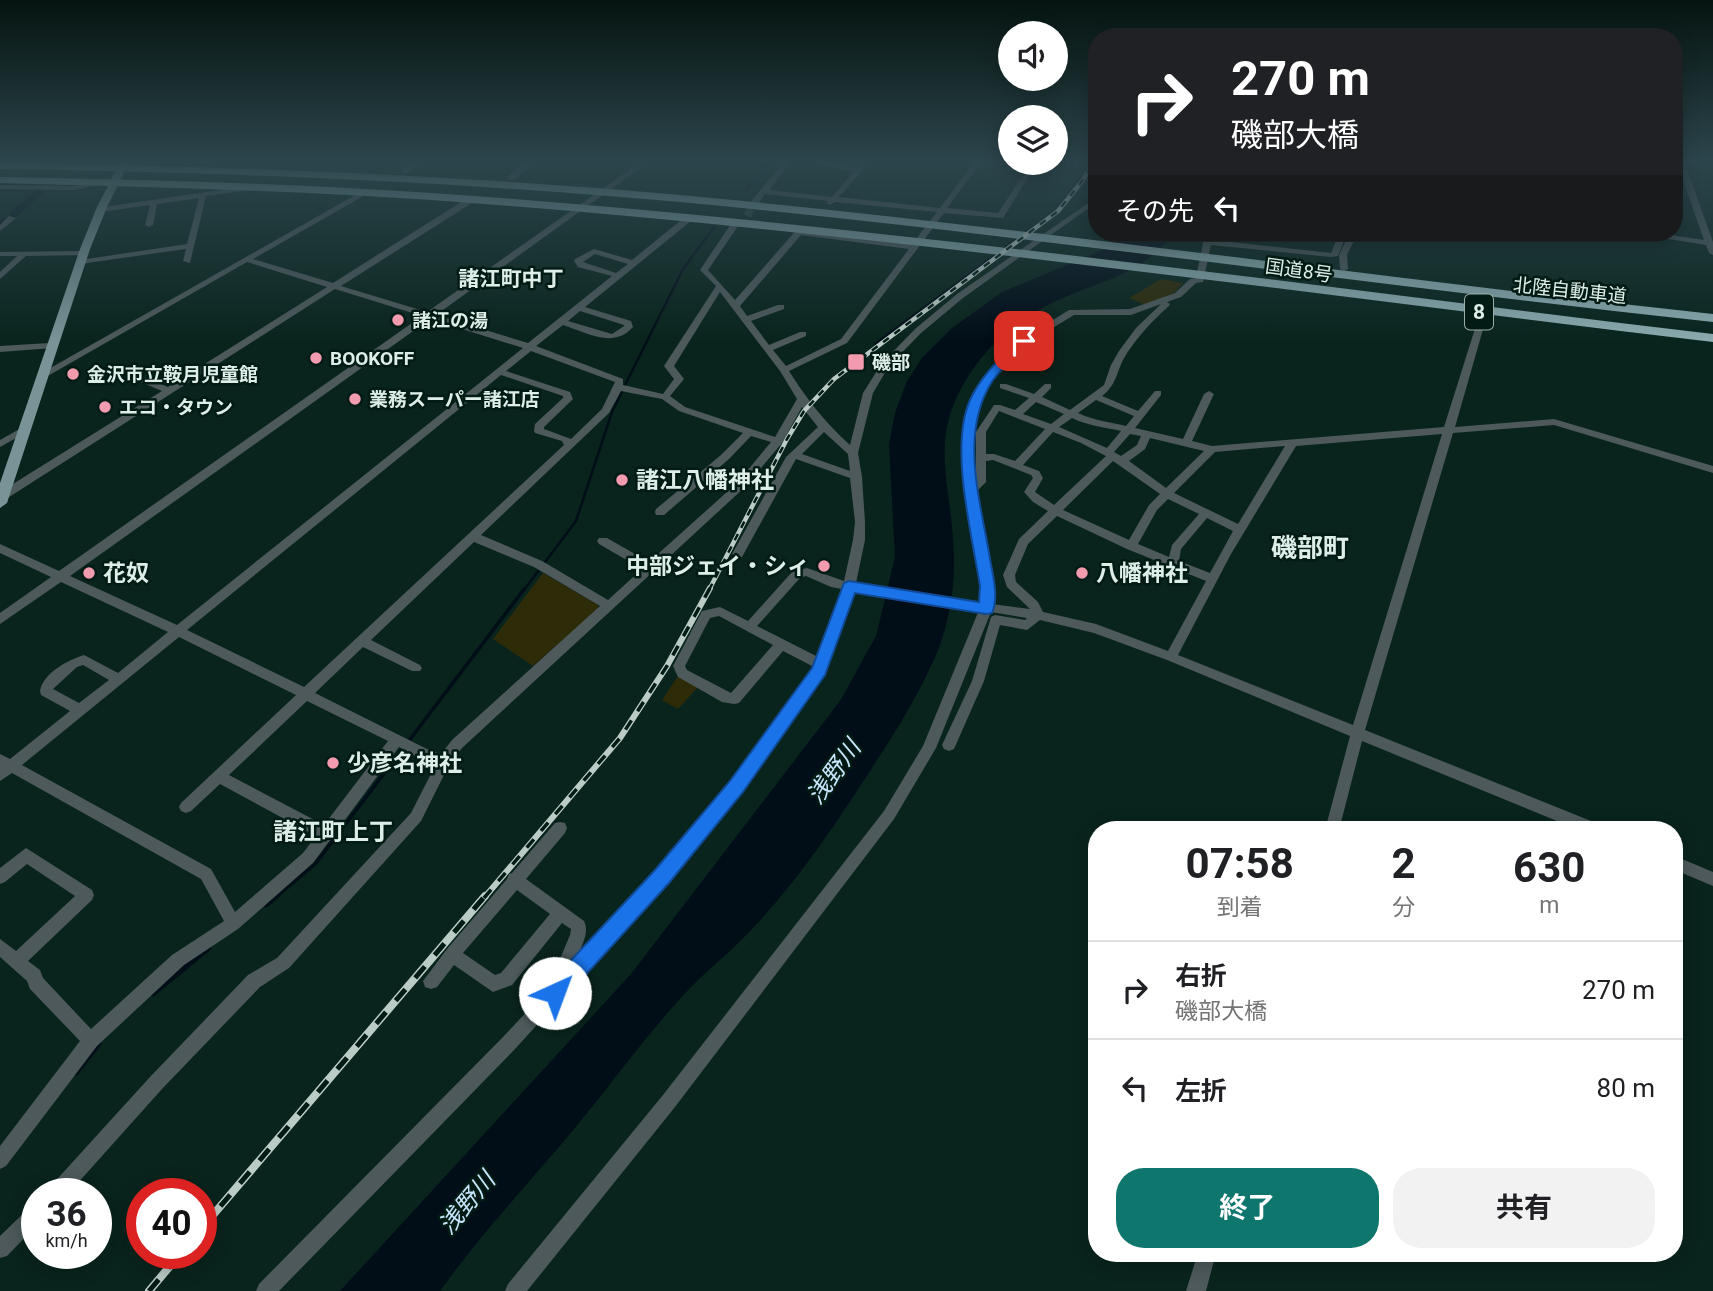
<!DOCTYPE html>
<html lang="ja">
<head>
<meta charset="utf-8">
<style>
  :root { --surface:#fff; --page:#f2f2f2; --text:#202124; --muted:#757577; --line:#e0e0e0; --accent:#0f766e }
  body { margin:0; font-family:Roboto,"Noto Sans JP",sans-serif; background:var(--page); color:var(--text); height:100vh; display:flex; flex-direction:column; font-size:26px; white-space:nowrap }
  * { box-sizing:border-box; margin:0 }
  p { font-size:23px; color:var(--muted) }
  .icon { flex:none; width:38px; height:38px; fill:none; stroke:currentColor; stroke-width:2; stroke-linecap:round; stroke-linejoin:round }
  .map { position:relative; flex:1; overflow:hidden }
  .drawer { position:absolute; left:1088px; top:821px; width:595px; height:441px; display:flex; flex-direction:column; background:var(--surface); border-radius:28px; box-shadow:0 4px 18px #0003 }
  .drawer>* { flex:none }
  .top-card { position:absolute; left:1088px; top:28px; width:595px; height:214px; border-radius:28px; box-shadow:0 4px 18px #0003; background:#202124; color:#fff; overflow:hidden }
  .fabs { position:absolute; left:998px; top:21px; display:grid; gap:14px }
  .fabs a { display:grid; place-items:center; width:70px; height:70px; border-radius:50%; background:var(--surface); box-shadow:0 4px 18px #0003; font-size:35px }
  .speed { position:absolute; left:21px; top:1178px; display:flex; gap:14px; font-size:35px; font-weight:700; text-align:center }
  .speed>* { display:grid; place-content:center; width:91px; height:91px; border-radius:50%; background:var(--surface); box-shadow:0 4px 18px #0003; line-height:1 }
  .speed small { font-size:18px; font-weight:400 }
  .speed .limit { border:10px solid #d22; background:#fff; color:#111 }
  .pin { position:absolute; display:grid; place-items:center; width:60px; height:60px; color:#fff; margin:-30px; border-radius:14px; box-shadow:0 4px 10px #0006 }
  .me { position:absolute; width:77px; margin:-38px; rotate:43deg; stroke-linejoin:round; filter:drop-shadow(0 0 5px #0008) }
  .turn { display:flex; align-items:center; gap:24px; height:147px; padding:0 28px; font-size:32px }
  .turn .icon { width:91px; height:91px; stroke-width:2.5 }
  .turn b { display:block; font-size:49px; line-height:60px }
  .then { display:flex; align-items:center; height:66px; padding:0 28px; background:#0003; gap:14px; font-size:26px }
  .eta { display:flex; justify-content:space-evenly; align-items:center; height:119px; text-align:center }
  .eta b { font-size:42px; font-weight:700; line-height:49px }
  .primary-button { display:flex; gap:14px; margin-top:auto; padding:14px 28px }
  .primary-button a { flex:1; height:80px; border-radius:28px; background:var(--accent); color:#fff; font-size:28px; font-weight:700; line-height:80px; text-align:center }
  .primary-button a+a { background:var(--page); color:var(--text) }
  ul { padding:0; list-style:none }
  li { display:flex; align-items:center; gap:21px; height:98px; padding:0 28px; border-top:2px solid var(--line) }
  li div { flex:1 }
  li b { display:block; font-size:26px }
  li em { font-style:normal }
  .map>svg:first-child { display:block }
  .green { fill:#2e2b09 }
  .water { fill:#010e18 }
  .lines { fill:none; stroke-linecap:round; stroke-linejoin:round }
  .stream-far2 { stroke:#010e18; stroke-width:2.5 }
  .stream-far1 { stroke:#010e18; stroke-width:3.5 }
  .stream { stroke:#010e18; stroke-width:5 }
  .canal { fill:#010e18; fill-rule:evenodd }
  .minor-tunnel { stroke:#29423b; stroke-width:8; stroke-dasharray:8 4.5; stroke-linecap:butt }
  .minor { fill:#4d595b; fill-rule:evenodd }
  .major { fill:#799497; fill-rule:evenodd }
  .highway { fill:#8babaf; fill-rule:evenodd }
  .rail-far2-casing { stroke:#bbccc6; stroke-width:4.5 }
  .rail-far1-casing { stroke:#bbccc6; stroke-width:6 }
  .rail-casing { stroke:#bbccc6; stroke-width:8 }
  .rail-far2 { stroke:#021b14; stroke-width:2.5; stroke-dasharray:7; stroke-linecap:butt }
  .rail-far1 { stroke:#021b14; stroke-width:3.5; stroke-dasharray:11; stroke-linecap:butt }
  .rail { stroke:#021b14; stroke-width:5; stroke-dasharray:15; stroke-linecap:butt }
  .route { fill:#1a73e8; stroke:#114b97; stroke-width:2 }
  .poi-dot { fill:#f29aae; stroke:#021b14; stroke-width:2.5 }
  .labels { text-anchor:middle; stroke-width:5; stroke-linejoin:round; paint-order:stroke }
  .far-street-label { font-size:19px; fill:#ddede7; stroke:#021b14 }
  .far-poi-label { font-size:19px; font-weight:bold; fill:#ddede7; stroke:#021b14; text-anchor:start }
  .far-neighbourhood-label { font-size:21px; font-weight:bold; fill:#ddede7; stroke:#021b14 }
  .shield { fill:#021b14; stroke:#9baea8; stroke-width:2 }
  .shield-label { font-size:21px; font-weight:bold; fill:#ddede7 }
  .poi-label { font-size:23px; font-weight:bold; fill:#ddede7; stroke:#021b14; text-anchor:start }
  .water-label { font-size:24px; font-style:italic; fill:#c7e6fc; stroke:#021b14 }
  .neighbourhood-label { font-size:24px; font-weight:bold; fill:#ddede7; stroke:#021b14 }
  .quarter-label { font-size:26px; font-weight:bold; fill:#ddede7; stroke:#021b14 }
</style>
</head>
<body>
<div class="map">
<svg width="1713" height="1291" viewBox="0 0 1713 1291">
  <rect width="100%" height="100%" fill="#09241d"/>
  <g class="green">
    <polygon points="1161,279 1183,283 1175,292 1146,305 1129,298"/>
    <polygon points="543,573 598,605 598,609 533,666 493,639"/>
    <polygon points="678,676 698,687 678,709 662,700"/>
  </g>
  <path class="water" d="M1122 233H1174C1141 273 1111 278 1065 297 1033 311 1000 333 979 361 921 437 954 480 954 563 954 598 946 637 930 668 910 711 883 751 857 791 826 838 794 884 755 926 735 948 712 966 691 987 649 1031 613 1082 574 1129 529 1183 481 1234 440 1291H340L631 974 840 701 876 636 895 557 889 444 895 413 907 381 922 358 952 328 1002 292 1107 248Z"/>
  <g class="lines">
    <g class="stream-far2">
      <polyline points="747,189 771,161"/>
      <polyline points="875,344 1055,211 1076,185 1090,161"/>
      <polyline points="625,385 683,269 715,226"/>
      <polyline points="524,590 576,521 612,412 622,392"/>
    </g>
    <polyline class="stream-far1" points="275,898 316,863 525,588"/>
    <g class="stream">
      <polyline points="266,905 277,896"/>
      <polyline points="153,994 209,948"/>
      <polyline points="76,1073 99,1044"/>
    </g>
    <g class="canal">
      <polygon points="38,189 45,191 16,217 10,217 10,213"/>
      <polygon points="5,218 9,220 0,226 0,220"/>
    </g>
    <polyline class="minor-tunnel" points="747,216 755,202"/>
    <g class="minor">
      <polygon points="415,161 424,161 408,173 402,173 402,169"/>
      <polygon points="527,161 535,161 514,180 508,180 508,176"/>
      <path d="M642 161H650L436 315 528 343 612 276 578 267 574 261 575 259 594 249 632 260 685 217H691V221L585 307 631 321 633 327C613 349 588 333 563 325L536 346 623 379V385L663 394 674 379 664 366 716 286 700 270 733 221 740 223 708 270 735 300 799 227H805V231L912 244 937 212 835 202 830 205 826 203 828 201 765 194 758 204H752V200L785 161H792L769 190 832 197 853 172 807 161H822L857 168 863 161H870L839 197 940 208 975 161H982L947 208 998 213 1031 163H1037L1003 218 944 213 847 343 789 371C808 401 824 421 850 445L863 393 882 363 915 329 957 294 1097 197V202L963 298 921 333 889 366 873 393 858 453 862 477 865 522V540L856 583 980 602 981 586 972 540 962 454 967 414 984 377 1022 339 1069 310 1130 309 1175 293 1190 279 1196 278 1205 233H1213L1212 240 1331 253 1339 234H1352L1356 236 1347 255 1348 269 1344 271 1340 269 1339 255 1347 238H1345L1338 256 1331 257 1211 245 1203 282 1196 283 1181 297 1167 302 1170 304 1169 306C1153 320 1139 335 1127 353 1116 370 1118 384 1102 396L1138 411 1155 391H1161V395L1135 428 1183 439 1204 394 1209 391 1214 394 1192 441 1212 446 1444 427 1478 319 1476 312 1480 309 1484 312 1486 319 1455 427 1554 419 1713 466V473L1554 425 1453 433 1365 730 1601 825 1603 830H1579L1362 741 1339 830H1325L1350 736 1167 660 1094 633 1040 620 1027 630 1000 625 984 681 954 749 949 751 944 749 942 745 972 681 991 617 995 615 1025 620 1027 618 991 612 936 748 894 819 675 1107 527 1291H505L508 1284 663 1095 884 811 923 746 979 610 853 591 823 675 741 790 667 882 515 1049 279 1291H256L259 1284 503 1037 547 990 570 935 571 929 562 923 512 985 493 992 454 965 437 987 431 989 425 987 423 981 447 949 507 879 509 874 512 873 555 823 560 822 565 823 567 828 565 833 526 879 584 921C590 933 581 947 576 959L657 872 731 782 813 669 814 667 783 651 739 703 734 704 722 702 678 677 673 666 702 611 720 607 748 621 792 572 807 568 844 581 853 540 855 522 850 478 796 459 742 557 738 558 732 554 786 457 818 427 802 407 782 443 745 487 462 748 449 765 421 821 289 968 260 987 162 1089 68 1194H46L49 1188 150 1077 248 975 277 958 411 813 436 764 422 760 399 747 313 863 238 929 184 965 97 1046 6 1166 0 1169V1146L80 1041 30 989 27 981 0 957V939L16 951 75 896 27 864 5 882 0 884V868L26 848 92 890 94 895 92 900 28 961 40 970 43 978 91 1029 172 955 224 921 201 879 12 773 0 781V754L10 759 70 711 41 695 40 691C43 673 68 660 84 655L118 673 168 632 61 582 0 624V613L51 577 0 553V544L59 571 422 316 335 289 6 499H0V492L162 391 124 375V371H130L168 387 327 287 247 262 46 377H40L38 375 364 190H367V194L253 259 333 283 469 197H475V201L341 286 427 312ZM801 235 909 249 841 339 786 366 773 350 806 336V332H800L769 345 751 321 784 309V305H778L747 316 740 306ZM595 254 628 264 616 273 583 262ZM720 292 780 371 797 399 775 437 685 407 670 396 684 379 674 366ZM1161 304 1136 328 1119 351 1111 365 1104 385 1070 410 1042 397 1051 388V384H1045L1034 394 1006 384H1000V388L1029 398 1015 410 1000 405H994L976 432V481L972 454 977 414 993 378 1028 343 1074 315H1131ZM580 311 624 325V326L612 334 568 321ZM430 319 523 348 177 625 70 576ZM531 351 615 382 602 409 571 439 544 429V427L571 401 573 399 570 392 506 371ZM501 375 563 396V398L535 424 534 431 535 433 562 441 564 445 304 687 187 630ZM621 391 662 399 679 411 743 433 721 455 656 509 655 512 656 515H664L729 459 751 436 771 442 737 483 649 562 607 538H599L597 541 599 544 642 569 608 600 542 561 481 535 609 413ZM1096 400 1134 416 1126 426C1109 422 1093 420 1078 413ZM1036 402 1064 414 1051 424 1023 414ZM999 411 1045 429 1015 461 994 454H986V432ZM1072 418C1088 426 1104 427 1121 431L1107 448 1059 427ZM824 432 848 454 850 471 802 454ZM1053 432 1081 443 1106 456 1054 505 1035 492 1043 478 1039 471 1023 465ZM1130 434 1141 436 1137 445 1121 456 1114 452ZM1442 434 1353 725 1178 655 1231 554 1296 446ZM1150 438 1204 451 1166 488 1129 461 1145 449ZM1285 446 1238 524 1174 493 1215 452ZM993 460 1031 475 1033 478 1024 492 1033 502 1048 511 1019 539 1003 575 1007 587 1030 609 992 604 993 586 984 540 977 491 986 482V461ZM1113 461 1160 494 1149 505 1129 540 1063 510ZM1168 499 1199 514 1172 545 1169 557 1138 544 1157 510ZM1057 516 1127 549 1206 581 1168 651 1096 624 1043 612 1038 602 1016 582 1015 575 1028 544ZM1207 518 1233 531 1210 573 1179 561 1181 549ZM474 542 534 567 600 606 452 740 441 754 431 751 315 693 363 647 412 671H420L422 668 420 665 371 640ZM806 576 831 587 842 589 818 657 757 626 800 578ZM719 616 773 645 731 693 687 670 685 666 710 618ZM179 637 296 695 181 803 179 807 181 811 186 813 191 811 220 784 316 836 303 853 235 912 211 869 22 765ZM83 665 109 680 79 703 53 689 77 667ZM307 701 388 741 324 825 229 775ZM517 890 550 914 501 973 495 975 463 953Z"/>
      <polygon points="1675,163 1686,166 1713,242 1713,255 1709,253 1706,245 1644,235 1640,233 1658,233 1704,240 1679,168 1675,167"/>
      <polygon points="98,180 101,180 101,184 75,190 0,189 0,185 75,186"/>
      <polygon points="255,185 258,185 258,189 206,196 190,263 183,261 186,249 80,264 76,262 80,260 187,244 199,198 157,204 153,225 149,227 145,225 150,205 100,212 97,212 97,208"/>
      <polygon points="9,216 16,218 0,231 0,225"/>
      <polygon points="84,251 87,251 87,255 26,256 0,279 0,272 17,256 0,256 0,252"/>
      <polygon points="50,343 55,346 53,348 0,352 0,346"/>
      <polygon points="23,427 28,430 27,432 0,447 0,440"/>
      <polygon points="1675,856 1713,872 1713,886 1675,870"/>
      <polygon points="37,1203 37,1225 7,1256 0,1258 0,1236 31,1206"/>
      <polygon points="1198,1253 1216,1253 1206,1291 1186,1291"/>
    </g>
    <polygon class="major" points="121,161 130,161 107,207 90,249 7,503 0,508 0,483 80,249 97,207"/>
    <g class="highway">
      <path d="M0 163C231 166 461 175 691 196 1032 228 1372 277 1713 314V322C1372 285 1032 236 691 203 461 182 231 172 0 169Z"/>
      <path d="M0 177C144 180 288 183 432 193 861 223 1287 283 1713 334V342C1287 291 861 231 432 200 288 190 144 187 0 183Z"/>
    </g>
    <defs>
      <polyline id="rail-far2" points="709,590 787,439 804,411 834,379 1058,211 1083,180 1093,161"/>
      <polyline id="rail-far1" points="484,898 620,738 667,666 710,588"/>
      <g id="rail">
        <polyline points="201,1229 485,896"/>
        <polyline points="149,1291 181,1253"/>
      </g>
    </defs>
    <use href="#rail-far2" class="rail-far2-casing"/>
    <use href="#rail-far1" class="rail-far1-casing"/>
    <use href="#rail" class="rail-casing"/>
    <use href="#rail-far2" class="rail-far2"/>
    <use href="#rail-far1" class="rail-far1"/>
    <use href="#rail" class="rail"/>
  </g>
  <linearGradient id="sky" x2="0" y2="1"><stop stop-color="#051410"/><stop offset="0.47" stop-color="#2c454c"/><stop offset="1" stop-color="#2c454c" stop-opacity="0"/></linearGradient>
  <rect width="1713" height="342" fill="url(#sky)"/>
  <path class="route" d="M1020 338 1030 341C1019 355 1003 366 993 380 958 433 981 502 990 559 993 576 999 597 992 613L986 614 855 593 825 675 743 792 669 883 562 1001 555 1004 547 1001 544 993 547 986 655 870 730 781 812 668 844 583 849 581 979 602 980 586C972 535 949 447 970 400 981 375 1002 357 1020 338Z"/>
  <g class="poi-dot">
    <circle cx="398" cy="320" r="7"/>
    <circle cx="316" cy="358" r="7"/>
    <rect x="847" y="353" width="18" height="18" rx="3.5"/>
    <circle cx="73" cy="374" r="7"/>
    <circle cx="355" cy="399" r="7"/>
    <circle cx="105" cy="407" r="7"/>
    <circle cx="622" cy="480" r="7"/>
    <circle cx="824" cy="566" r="7"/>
    <circle cx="89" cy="573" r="7"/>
    <circle cx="1082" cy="573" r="7"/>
    <circle cx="333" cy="763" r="7"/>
  </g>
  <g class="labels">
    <g class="far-street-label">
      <text transform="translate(1299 270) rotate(8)" y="7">国道8号</text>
      <text transform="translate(1570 290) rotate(6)" y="7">北陸自動車道</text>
    </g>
    <g class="far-poi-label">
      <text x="412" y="327">諸江の湯</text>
      <text x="330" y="365">BOOKOFF</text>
      <text x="872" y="369">磯部</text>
      <text x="87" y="381">金沢市立鞍月児童館</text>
      <text x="369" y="406">業務スーパー諸江店</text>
      <text x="119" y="414">エコ・タウン</text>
    </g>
    <g class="far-neighbourhood-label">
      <text x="511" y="286">諸江町中丁</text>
    </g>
    <rect class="shield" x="1465" y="294.5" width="28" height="35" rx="5"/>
    <g class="shield-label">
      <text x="1479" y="319">8</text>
    </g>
    <g class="poi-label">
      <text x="636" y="488">諸江八幡神社</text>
      <text x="810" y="574" text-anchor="end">中部ジェイ・シィ</text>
      <text x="103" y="581">花奴</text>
      <text x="1096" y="581">八幡神社</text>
      <text x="347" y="771">少彦名神社</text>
    </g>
    <g class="water-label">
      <text transform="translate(834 772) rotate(-54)" y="8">浅野川</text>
      <text transform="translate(467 1203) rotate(-50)" y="8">浅野川</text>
    </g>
    <g class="neighbourhood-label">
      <text x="333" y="840">諸江町上丁</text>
    </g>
    <g class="quarter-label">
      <text x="1310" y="557">磯部町</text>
    </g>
  </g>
</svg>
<div class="fabs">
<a><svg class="icon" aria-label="sound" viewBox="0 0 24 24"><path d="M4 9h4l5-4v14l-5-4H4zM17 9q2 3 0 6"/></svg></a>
<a><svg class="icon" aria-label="layers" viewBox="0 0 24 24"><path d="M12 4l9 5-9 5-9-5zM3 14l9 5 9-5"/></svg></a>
</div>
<div class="speed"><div>36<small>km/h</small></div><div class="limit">40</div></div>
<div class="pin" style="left:1024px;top:341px;background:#d93025"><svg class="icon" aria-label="arrive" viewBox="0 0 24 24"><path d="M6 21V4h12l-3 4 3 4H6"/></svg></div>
<svg class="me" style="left:555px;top:993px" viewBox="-20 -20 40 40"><circle r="19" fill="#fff"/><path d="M0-13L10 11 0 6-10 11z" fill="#1a73e8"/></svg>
<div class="top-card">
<div class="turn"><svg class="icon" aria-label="right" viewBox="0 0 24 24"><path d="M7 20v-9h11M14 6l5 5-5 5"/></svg><div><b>270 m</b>磯部大橋</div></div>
<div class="then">その先<svg class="icon" aria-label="left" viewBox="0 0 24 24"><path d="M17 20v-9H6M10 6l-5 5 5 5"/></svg></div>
</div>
<section class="drawer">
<div class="eta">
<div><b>07:58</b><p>到着</p></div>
<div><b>2</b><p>分</p></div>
<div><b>630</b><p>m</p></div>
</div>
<ul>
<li><svg class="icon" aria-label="right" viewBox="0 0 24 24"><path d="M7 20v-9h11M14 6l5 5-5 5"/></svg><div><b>右折</b><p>磯部大橋</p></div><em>270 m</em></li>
<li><svg class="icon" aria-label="left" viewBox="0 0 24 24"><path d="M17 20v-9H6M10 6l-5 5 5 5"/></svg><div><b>左折</b></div><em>80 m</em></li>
</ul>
<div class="primary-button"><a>終了</a><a>共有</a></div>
</section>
</div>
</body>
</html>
